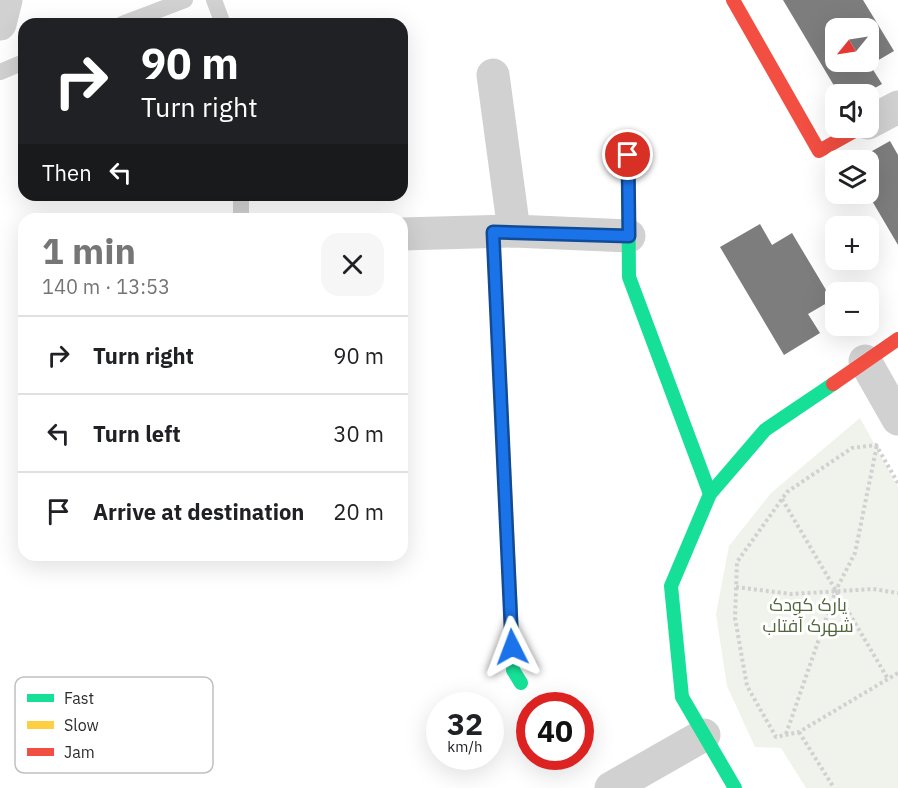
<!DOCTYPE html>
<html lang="en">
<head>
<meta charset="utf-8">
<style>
  :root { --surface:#fff; --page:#f6f6f6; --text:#202124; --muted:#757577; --line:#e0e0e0; --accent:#767676 }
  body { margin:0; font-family:"IBM Plex Sans",Cairo,sans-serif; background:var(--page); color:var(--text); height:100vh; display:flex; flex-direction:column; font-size:22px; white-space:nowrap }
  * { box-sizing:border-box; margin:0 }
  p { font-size:20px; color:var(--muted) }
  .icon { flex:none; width:33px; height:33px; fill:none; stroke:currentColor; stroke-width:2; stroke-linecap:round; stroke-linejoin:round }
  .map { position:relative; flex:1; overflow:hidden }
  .panel { position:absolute; left:18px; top:213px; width:390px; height:348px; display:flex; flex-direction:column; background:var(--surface); border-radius:18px; box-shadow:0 6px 24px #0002 }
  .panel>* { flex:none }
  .guide { position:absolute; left:18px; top:18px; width:390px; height:183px; border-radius:18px; box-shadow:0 6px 24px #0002; background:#202124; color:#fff; overflow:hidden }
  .needle { width:39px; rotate:240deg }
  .controls { position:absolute; left:825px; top:18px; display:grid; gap:12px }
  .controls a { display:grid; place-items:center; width:54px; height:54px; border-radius:12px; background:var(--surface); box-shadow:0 6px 24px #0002; font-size:30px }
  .speed { position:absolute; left:426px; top:692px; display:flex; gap:12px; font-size:30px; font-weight:700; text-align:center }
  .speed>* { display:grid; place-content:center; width:78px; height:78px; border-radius:50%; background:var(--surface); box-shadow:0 6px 24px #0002; line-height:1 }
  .speed small { font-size:15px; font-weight:400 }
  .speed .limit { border:9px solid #d22; background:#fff; color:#111 }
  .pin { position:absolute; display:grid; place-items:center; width:51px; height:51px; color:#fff; margin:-26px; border:3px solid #fff; border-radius:50%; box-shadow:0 2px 6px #0007 }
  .me { position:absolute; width:66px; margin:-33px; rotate:357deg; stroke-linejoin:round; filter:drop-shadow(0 0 4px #0008) }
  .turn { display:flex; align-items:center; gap:21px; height:126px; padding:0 24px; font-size:27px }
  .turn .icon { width:78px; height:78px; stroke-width:2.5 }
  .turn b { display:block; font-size:42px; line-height:51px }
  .then { display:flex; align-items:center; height:57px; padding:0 24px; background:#0003; gap:12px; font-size:22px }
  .round { display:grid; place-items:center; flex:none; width:63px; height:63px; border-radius:18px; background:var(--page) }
  .overview { display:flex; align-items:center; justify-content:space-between; height:102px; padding:0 24px }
  h1 { font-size:36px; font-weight:700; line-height:45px; color:var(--accent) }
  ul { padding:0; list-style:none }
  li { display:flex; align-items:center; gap:18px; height:78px; padding:0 24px; border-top:2px solid var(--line) }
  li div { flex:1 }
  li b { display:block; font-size:22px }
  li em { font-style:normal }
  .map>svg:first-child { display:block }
  .green { fill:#f0f3eb }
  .building { fill:#7d7d7d; fill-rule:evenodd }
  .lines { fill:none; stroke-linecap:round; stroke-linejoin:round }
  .path { stroke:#d1d1d1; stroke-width:4; stroke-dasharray:3 3; stroke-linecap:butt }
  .lane { stroke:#d1d1d1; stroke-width:16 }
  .street { stroke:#d1d1d1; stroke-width:33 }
  .fast { stroke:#16e098; stroke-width:14 }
  .slow { stroke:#ffcf43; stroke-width:14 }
  .jam { stroke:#f24e42; stroke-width:14 }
  .route-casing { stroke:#114b97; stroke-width:15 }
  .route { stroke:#1a73e8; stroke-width:10 }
  .labels { text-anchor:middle; stroke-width:6; stroke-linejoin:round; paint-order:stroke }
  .park-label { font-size:18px; fill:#51663b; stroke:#fff }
  .key { fill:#fff; stroke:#c0c0c0; stroke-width:1.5 }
  .key-label { font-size:16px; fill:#2c2c2c }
</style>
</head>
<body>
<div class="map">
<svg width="898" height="788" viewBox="0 0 898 788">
  <rect width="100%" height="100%" fill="#fff"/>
  <polygon class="green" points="860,418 898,487 898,788 806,788 781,748 755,747 727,686 716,614 729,546 771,493"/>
  <g class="building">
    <path d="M783 0H863L894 51 870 65 882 84 864 94H839ZM836 28H868V62H836Z"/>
    <polygon points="890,141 898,155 898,245 868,194 868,160 856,160"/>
    <polygon points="760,224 772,245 792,233 832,300 808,314 820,333 784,355 720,247"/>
  </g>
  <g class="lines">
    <g class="path">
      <polyline points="898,483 876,445 852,448 787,492 737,562 735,618 747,686 776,737 799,732 898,673"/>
      <polyline points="782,499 888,679"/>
      <polyline points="736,587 791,594 873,589 898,593"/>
      <polyline points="799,732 834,788"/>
      <polyline points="786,734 836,590 855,553 877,445"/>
    </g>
    <g class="lane">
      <polyline points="214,0 223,24"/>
      <polyline points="122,24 185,0"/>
      <polyline points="0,72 24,62"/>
      <polyline points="241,195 241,219"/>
    </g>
    <g class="street">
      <polyline points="0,24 6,0"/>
      <polyline points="493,75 514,231 629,236"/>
      <polyline points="868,123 898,107"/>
      <polyline points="402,234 514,231"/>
      <polyline points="865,361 898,419"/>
      <polyline points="611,788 704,735"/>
    </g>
    <g class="fast">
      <polyline points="628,155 629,277 710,494"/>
      <polyline points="510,594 513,670 521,683"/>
      <polyline points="735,788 682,697 671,586 710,494 765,430 833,384"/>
    </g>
    <polyline class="slow" points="493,232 510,594"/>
    <g class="jam">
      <polyline points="733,0 819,151 860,128"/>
      <polyline points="833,384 898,339"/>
    </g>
  </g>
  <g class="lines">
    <defs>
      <polyline id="route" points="512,647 493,232 629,236 628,155"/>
    </defs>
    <use href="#route" class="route-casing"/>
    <use href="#route" class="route"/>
  </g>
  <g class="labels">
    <g class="park-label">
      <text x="808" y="611">پارک کودک<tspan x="808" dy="21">شهرک آفتاب</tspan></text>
    </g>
  </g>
  <rect x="15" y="677" width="198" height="96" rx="9" class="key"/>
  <rect x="27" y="694" width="27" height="8" fill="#16e098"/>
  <rect x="27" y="721" width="27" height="8" fill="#ffcf43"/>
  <rect x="27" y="748" width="27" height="8" fill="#f24e42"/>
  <g class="key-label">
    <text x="64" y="704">Fast</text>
    <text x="64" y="731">Slow</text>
    <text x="64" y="758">Jam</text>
  </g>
</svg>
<div class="controls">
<a><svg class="needle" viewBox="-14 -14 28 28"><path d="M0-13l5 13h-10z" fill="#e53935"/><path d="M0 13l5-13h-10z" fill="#757577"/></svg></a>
<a><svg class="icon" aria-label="sound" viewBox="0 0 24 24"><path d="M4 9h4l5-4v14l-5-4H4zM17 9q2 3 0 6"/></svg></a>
<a><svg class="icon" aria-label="layers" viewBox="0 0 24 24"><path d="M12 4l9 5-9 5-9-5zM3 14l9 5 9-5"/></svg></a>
<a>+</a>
<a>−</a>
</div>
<div class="speed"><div>32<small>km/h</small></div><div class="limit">40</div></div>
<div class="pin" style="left:628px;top:155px;background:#d93025"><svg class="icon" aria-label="arrive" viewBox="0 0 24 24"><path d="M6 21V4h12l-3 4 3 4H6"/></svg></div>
<svg class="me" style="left:512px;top:647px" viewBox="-20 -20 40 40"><path d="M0-17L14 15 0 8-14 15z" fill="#1a73e8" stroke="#fff" stroke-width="4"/></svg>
<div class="guide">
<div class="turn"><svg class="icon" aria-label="right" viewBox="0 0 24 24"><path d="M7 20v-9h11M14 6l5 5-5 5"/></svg><div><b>90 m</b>Turn right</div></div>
<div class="then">Then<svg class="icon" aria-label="left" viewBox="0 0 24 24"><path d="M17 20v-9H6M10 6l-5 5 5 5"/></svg></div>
</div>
<section class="panel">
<div class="overview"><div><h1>1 min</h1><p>140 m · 13:53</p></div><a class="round"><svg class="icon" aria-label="close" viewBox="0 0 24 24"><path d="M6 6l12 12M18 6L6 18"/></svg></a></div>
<ul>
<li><svg class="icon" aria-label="right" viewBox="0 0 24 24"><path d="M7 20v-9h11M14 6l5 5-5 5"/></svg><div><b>Turn right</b></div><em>90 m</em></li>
<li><svg class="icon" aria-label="left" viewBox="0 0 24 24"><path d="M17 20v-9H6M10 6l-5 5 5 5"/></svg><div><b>Turn left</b></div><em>30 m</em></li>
<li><svg class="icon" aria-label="arrive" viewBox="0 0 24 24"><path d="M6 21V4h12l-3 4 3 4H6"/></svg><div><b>Arrive at destination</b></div><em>20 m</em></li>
</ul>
</section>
</div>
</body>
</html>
